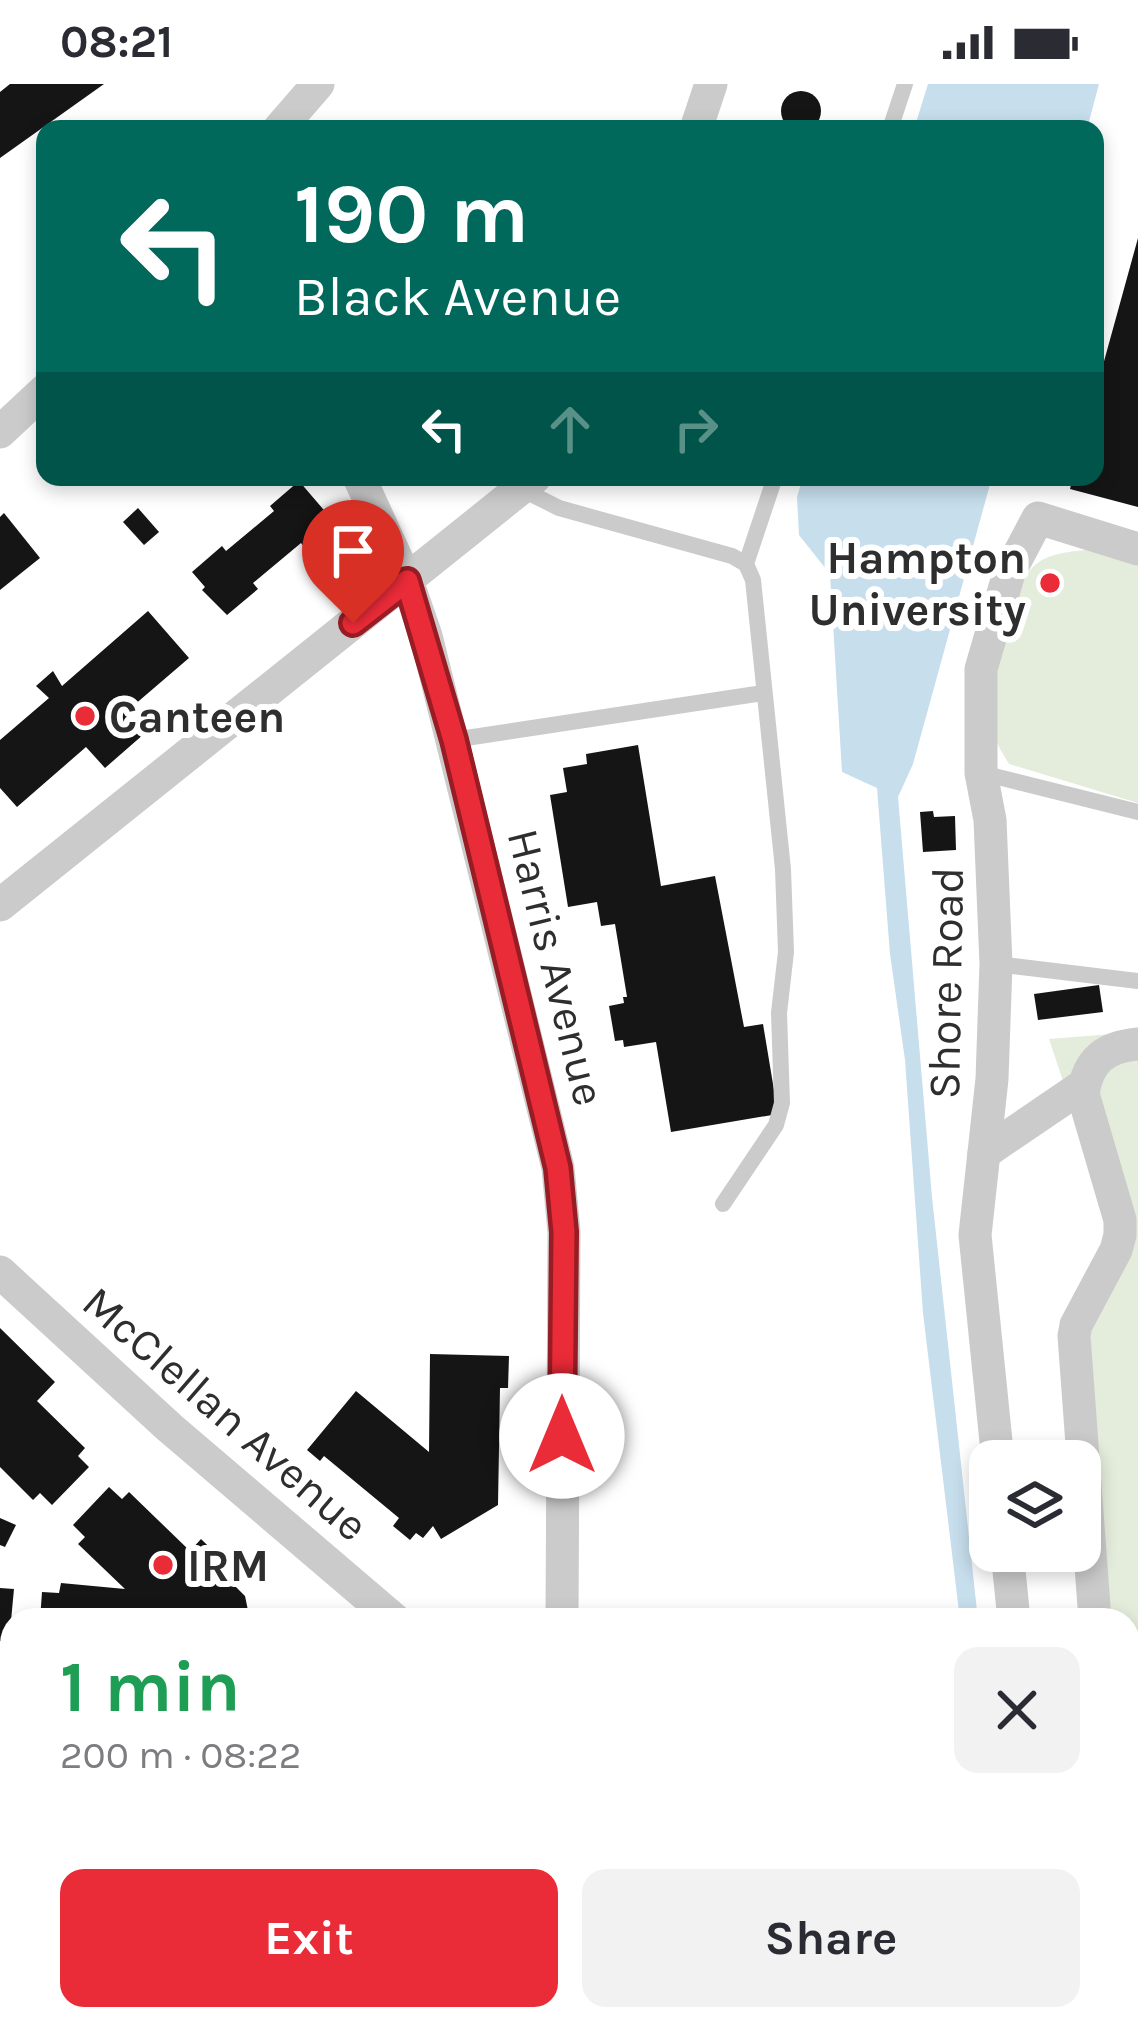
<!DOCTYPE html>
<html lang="en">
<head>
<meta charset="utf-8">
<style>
  :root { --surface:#fff; --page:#f2f2f3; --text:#2b2b33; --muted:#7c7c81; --accent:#ea2b38 }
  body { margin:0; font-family:Karla,sans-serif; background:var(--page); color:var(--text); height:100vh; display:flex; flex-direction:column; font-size:45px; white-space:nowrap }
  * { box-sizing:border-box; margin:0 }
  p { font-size:39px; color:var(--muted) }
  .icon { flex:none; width:66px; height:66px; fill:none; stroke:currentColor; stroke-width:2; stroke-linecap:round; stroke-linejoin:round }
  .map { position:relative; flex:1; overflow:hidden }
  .details { position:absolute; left:0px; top:1524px; width:1140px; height:423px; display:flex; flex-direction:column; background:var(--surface); border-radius:36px 36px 0 0; box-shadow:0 6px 18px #0003 }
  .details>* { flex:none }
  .banner { position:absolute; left:36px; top:36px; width:1068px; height:366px; border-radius:24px; box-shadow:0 6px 18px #0003; background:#00695c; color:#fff; overflow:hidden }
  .tools { position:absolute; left:969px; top:1356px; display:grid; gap:24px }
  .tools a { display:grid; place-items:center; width:132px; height:132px; border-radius:24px; background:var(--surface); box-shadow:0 6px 18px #0003; font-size:60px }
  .pin { position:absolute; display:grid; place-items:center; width:102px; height:102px; color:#fff; margin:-123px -51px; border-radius:50% 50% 50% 0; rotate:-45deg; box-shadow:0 0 12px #0007 }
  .pin .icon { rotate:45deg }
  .me { position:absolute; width:132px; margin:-66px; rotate:0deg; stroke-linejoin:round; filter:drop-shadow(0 0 9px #0008) }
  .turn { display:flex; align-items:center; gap:42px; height:252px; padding:0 60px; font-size:54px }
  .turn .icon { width:156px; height:156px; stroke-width:2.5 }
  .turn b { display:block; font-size:84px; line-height:102px }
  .lanes { display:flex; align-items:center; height:114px; padding:0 60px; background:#0003; justify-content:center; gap:60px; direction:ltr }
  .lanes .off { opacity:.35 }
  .round { display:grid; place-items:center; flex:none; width:126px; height:126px; border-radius:24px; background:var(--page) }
  .headline { display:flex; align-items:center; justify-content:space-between; height:204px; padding:0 60px }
  h1 { font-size:72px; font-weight:700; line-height:90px; color:#1e9e55 }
  .cta { display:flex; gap:24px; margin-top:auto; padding:24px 60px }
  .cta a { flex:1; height:138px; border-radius:24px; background:var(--accent); color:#fff; font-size:48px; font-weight:700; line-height:138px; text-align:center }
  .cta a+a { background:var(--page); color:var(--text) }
  .status { display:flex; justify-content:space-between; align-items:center; height:84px; padding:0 60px; background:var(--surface); direction:ltr }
  .status svg { height:33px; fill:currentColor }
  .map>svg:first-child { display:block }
  .green { fill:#e4ecdb }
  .water { fill:#c7deed }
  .building { fill:#151515 }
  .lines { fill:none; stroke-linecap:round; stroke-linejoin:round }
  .lane { stroke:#cbcbcb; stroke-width:16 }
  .street { stroke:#cbcbcb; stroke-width:33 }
  .route-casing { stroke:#981c24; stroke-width:30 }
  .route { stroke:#ea2b38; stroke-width:21 }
  .poi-dot { fill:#ea2b38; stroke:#fff; stroke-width:4.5 }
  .labels { text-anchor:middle; stroke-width:12; stroke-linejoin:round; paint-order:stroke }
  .poi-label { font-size:45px; font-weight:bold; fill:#2e2e2e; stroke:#fff; text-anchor:start }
  .street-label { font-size:45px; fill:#2e2e2e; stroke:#fff }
</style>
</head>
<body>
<div class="status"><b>08:21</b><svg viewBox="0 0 49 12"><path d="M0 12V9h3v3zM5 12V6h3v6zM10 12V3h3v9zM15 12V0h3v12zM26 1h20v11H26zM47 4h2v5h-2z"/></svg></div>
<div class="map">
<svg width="1138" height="1945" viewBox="0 0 1138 1945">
  <rect width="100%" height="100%" fill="#fff"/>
  <g class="green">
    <path d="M1094 465 1138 480V719L1009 680C1005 673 998 663 996 655 985 617 1005 500 1039 478 1053 468 1078 467 1094 465Z"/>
    <polygon points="1138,948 1138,1628 1128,1620 1128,1536 1086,1536 1074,1377 1100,1183 1110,1137 1049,955"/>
  </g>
  <g class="water">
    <polygon points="928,0 1099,0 1087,45 914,45"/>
    <polygon points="803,393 992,393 913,680 898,713 932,1113 978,1536 960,1536 923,1229 905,976 890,870 877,704 842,688 830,490 799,451 797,413"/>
  </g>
  <g class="building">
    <polygon points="10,0 104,0 0,74 0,8"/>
    <circle cx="801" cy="27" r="20"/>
    <polygon points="1138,154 1138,423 1070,405 1073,393 1095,393 1095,310"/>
    <polygon points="299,397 335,439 305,464 301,459 253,499 258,505 227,531 202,506 205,503 192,488 222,462 226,467 274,427 270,422"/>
    <polygon points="138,424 159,448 144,461 123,438"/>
    <polygon points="4,429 40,474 0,506 0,433"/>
    <polygon points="148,527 189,574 133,622 152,643 105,684 86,663 17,723 0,704 0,656 49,614 36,602 53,587 62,602"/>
    <polygon points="638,661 661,802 715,792 744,943 763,940 778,1030 671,1048 656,958 624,963 623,956 615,957 609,922 624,919 623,913 627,913 615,840 601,842 597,818 568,823 550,711 567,708 563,684 587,680 586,670"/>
    <polygon points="933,727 934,733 955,732 956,766 923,768 920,728"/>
    <polygon points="1099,901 1103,928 1038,936 1034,910"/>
    <polygon points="0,1244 55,1298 37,1317 85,1364 78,1372 89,1383 52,1421 40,1409 33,1416 0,1383"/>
    <polygon points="430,1270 509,1272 508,1304 500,1304 498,1421 441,1455 433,1442 423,1454 416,1449 410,1456 393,1442 399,1434 324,1372 320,1377 307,1366 356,1307 429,1368"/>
    <polygon points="109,1403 122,1415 129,1408 190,1467 201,1455 242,1495 235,1502 245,1512 250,1536 40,1536 42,1508 59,1509 61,1499 125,1505 78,1460 85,1453 73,1441"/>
    <polygon points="0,1434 16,1441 5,1463 0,1461"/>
    <polygon points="0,1504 14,1505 9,1558 0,1557"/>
    <polygon points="7,1697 12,1698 12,1797 0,1796 0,1723 4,1724"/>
    <polygon points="0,1807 12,1809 12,1852 0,1851"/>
    <polygon points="0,1862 12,1863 12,1935 86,1935 85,1945 0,1945"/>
  </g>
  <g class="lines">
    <g class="lane">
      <polyline points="890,45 905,0"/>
      <polyline points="521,405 559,424 732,472 746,480"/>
      <polyline points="453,656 763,609"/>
      <polyline points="982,689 1138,728"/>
      <polyline points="996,880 1138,897"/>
      <polyline points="723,1120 776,1041 782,1019 779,929 786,868 783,785 753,496 746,480 775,393"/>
      <polyline points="1128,1746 1138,1747"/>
    </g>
    <g class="street">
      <polyline points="279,45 318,0"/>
      <polyline points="696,45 711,0"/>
      <polyline points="0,348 45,306"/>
      <polyline points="359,393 407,497 426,552 558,1084 564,1148 562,1536"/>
      <polyline points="0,821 535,393"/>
      <polyline points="984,1069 1084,1001"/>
      <polyline points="0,1188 170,1344 395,1536"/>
      <polyline points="998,1377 975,1151 992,995 996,880 990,736 981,689 981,585 1009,489 1038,434 1138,465"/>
      <polyline points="1007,1467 1014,1536"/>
      <path d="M1095 1536 1074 1252 1076 1241 1116 1166 1120 1151V1136L1083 1010C1088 976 1105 963 1138 960"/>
      <polyline points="1128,1603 1138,1610"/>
      <polyline points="0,1641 12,1643"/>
      <polyline points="556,1945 557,1935"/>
      <polyline points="843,1945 849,1935"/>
    </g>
  </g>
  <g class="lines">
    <defs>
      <polyline id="route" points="353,539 407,497 454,656 558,1084 564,1148 562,1352"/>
    </defs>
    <use href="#route" class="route-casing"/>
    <use href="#route" class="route"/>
  </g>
  <g class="poi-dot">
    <circle cx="1050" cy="499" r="12"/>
    <circle cx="85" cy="632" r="12"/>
    <circle cx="163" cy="1481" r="12"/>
  </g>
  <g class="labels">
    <g class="poi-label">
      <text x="1026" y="489" text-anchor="end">Hampton<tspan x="1026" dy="52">University</tspan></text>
      <text x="109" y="648">Canteen</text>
      <text x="187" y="1497">IRM</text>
    </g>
    <g class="street-label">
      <text transform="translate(557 883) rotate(76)" y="16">Harris Avenue</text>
      <text transform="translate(945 899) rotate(-89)" y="16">Shore Road</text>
      <text transform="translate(226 1329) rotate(41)" y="16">McClellan Avenue</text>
    </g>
  </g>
</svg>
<div class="tools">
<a><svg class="icon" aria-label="layers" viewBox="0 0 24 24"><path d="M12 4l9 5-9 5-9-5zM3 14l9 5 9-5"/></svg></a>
</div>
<div class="pin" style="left:353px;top:539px;background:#d93025"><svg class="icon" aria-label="arrive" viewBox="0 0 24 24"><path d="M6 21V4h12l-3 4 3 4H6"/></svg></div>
<svg class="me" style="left:562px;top:1352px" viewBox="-20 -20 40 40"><circle r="19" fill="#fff"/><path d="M0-13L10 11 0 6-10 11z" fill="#ea2b38"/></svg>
<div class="banner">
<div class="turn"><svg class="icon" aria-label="left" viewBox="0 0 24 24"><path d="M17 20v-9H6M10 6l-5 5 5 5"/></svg><div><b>190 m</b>Black Avenue</div></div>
<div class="lanes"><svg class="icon" aria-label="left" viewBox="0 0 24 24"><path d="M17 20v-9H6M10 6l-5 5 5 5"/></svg><svg class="icon off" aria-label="ahead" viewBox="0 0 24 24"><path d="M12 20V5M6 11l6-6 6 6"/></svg><svg class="icon off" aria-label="right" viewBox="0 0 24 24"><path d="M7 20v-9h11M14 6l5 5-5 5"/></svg></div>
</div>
<section class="details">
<div class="headline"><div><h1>1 min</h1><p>200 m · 08:22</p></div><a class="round"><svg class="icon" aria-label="close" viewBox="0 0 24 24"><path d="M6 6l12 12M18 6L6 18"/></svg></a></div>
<div class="cta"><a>Exit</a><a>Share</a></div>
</section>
</div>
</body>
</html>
